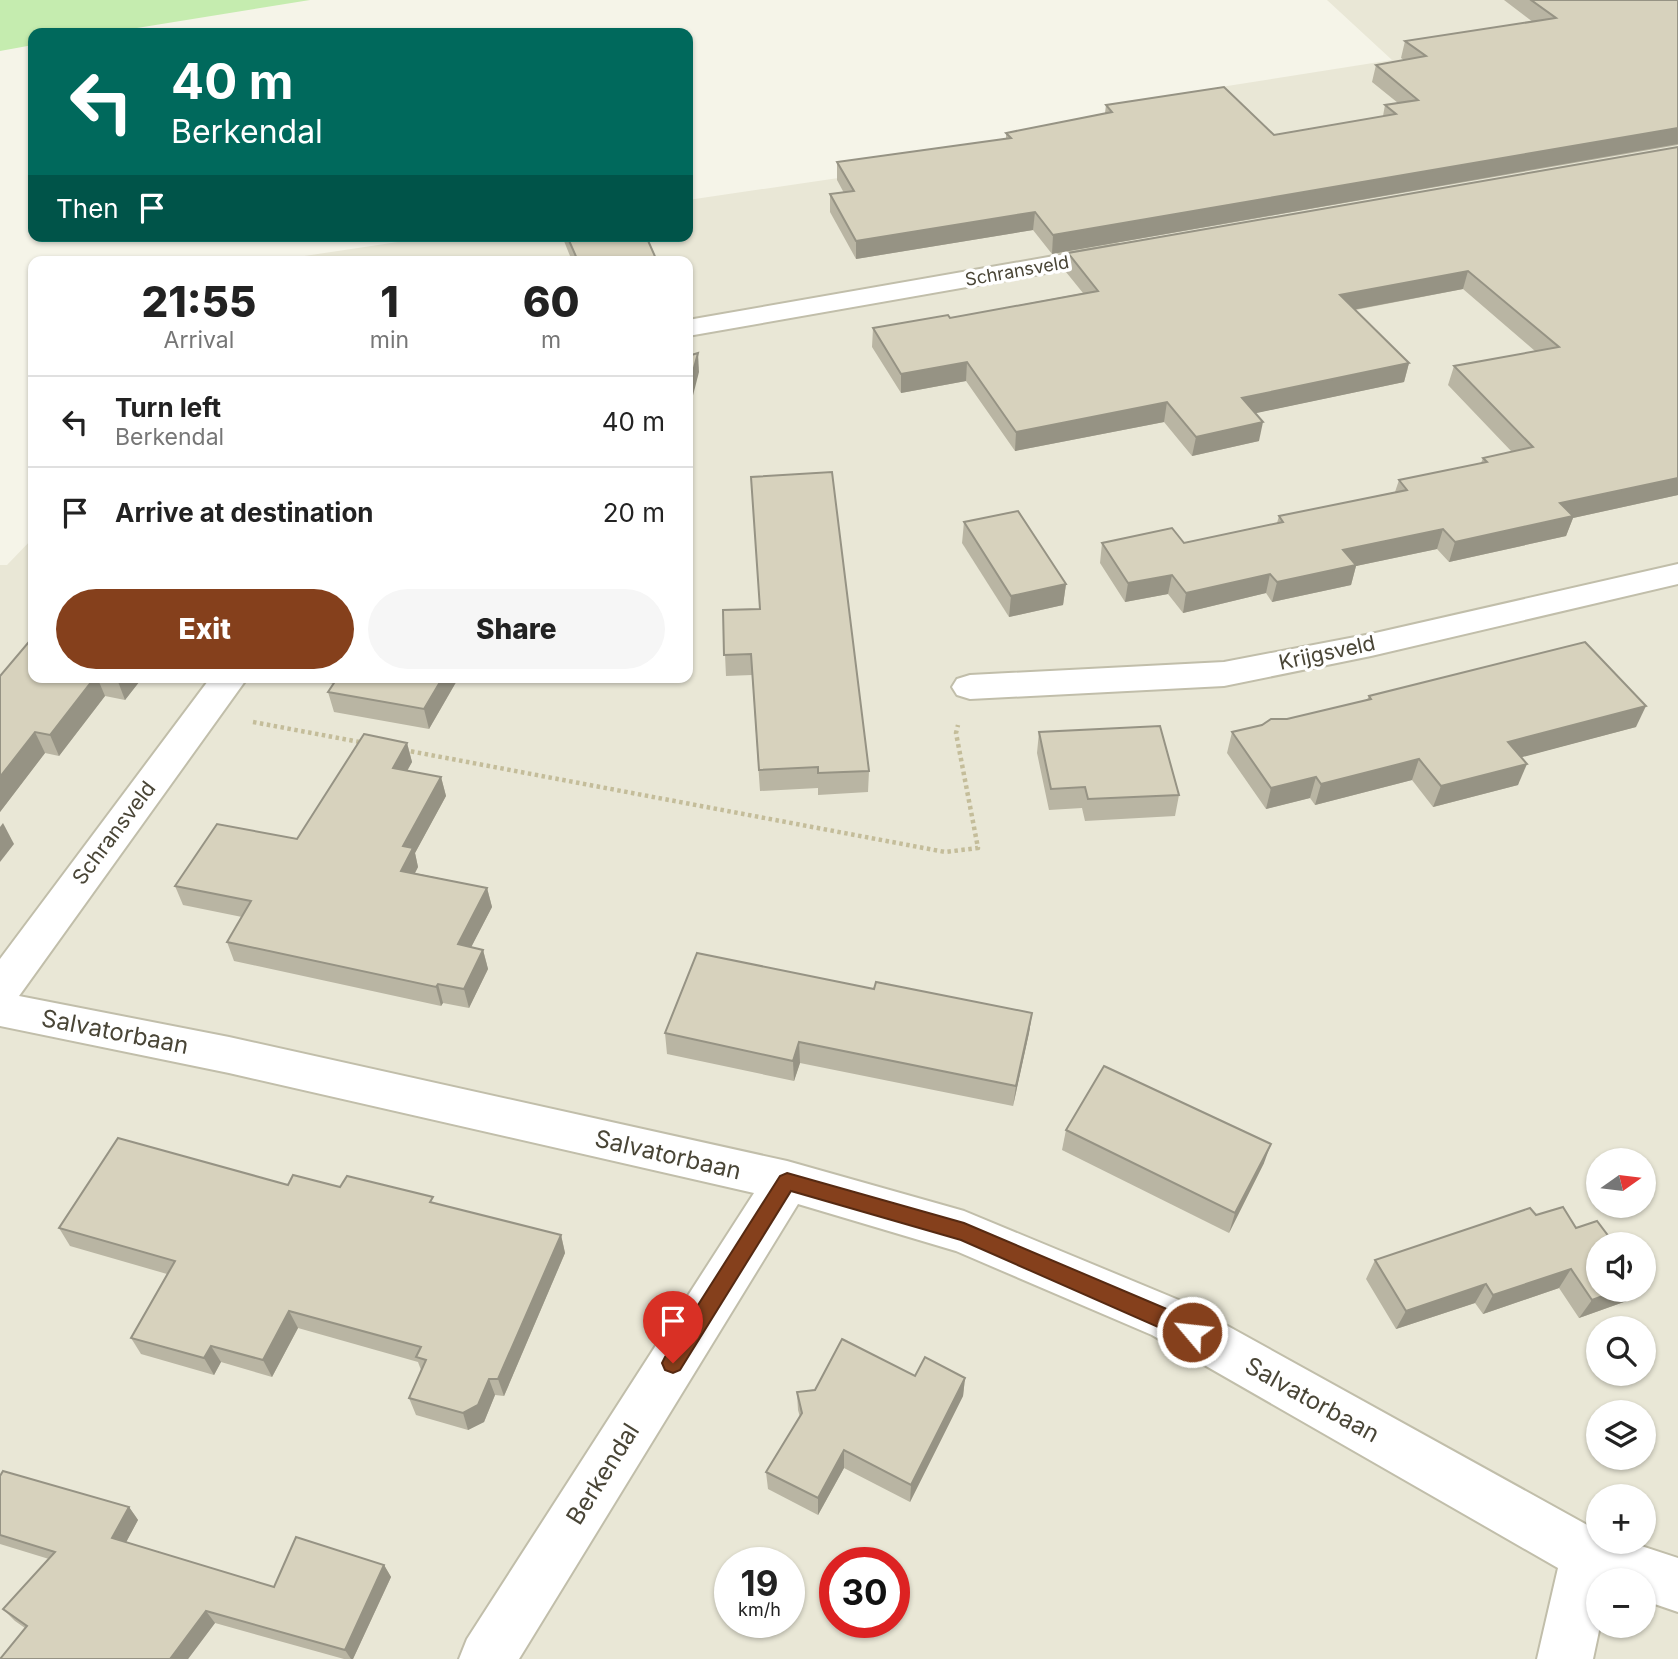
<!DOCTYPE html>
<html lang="en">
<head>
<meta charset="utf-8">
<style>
  :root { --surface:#fff; --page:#f6f6f6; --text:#222; --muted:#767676; --line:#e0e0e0; --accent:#85401c }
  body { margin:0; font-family:Inter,sans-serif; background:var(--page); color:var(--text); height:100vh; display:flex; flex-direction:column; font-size:26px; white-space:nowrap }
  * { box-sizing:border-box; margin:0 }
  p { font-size:23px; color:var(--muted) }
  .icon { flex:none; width:38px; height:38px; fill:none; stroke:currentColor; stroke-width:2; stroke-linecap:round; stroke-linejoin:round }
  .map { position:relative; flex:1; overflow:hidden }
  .panel { position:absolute; left:28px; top:256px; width:665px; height:427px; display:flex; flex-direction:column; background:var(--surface); border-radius:14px; box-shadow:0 2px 5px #0004 }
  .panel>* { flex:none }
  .guide { position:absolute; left:28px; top:28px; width:665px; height:214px; border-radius:14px; box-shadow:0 2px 5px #0004; background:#00695c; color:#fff; overflow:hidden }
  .needle { width:46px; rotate:76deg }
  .buttons { position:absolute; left:1586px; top:1148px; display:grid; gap:14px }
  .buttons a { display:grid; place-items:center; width:70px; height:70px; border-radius:50%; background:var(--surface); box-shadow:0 2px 5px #0004; font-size:35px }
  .speed { position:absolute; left:714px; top:1547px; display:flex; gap:14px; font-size:35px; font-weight:700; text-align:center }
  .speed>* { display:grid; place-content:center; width:91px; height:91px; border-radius:50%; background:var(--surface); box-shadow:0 2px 5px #0004; line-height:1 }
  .speed small { font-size:18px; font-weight:400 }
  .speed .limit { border:10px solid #d22; background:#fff; color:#111 }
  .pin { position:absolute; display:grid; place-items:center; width:60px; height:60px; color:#fff; margin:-72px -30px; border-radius:50% 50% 50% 0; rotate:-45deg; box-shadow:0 0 7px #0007 }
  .pin .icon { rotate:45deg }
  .me { position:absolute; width:77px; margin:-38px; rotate:298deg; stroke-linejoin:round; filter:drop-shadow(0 0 5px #0008) }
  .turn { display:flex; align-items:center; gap:24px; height:147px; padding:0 28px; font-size:32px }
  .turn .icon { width:91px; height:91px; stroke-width:2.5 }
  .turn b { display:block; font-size:49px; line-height:60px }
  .then { display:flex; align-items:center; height:66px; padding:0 28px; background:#0003; gap:14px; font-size:26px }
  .eta { display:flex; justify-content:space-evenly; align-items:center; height:119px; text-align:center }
  .eta b { font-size:42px; font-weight:800; line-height:49px }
  .button { display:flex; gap:14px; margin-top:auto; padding:14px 28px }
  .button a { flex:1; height:80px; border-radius:42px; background:var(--accent); color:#fff; font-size:28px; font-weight:800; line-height:80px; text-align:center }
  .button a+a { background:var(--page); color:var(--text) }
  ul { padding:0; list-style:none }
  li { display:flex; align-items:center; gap:21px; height:91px; padding:0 28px; border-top:2px solid var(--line) }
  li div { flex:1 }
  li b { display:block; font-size:26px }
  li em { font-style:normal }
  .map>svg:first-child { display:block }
  .residential { fill:#e9e7d6; fill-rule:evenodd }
  .green { fill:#c5ecaf }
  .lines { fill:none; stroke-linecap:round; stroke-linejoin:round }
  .street-casing { stroke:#c1beaa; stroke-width:4 }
  .path { stroke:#c4bd9a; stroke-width:4.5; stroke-dasharray:3.5 3.5; stroke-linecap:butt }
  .street { fill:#fff; fill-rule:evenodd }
  .wall { fill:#b9b5a3 }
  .shaded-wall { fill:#969384 }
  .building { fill:#d7d2bd; stroke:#969384; stroke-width:2 }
  .route { fill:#85401c; stroke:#562a12; stroke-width:2 }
  .labels { text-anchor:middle; stroke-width:7; stroke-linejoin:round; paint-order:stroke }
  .far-street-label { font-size:18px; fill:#494536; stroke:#fff }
  .street-label { font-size:21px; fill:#494536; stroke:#fff }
  .near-street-label { font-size:24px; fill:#494536; stroke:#fff }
</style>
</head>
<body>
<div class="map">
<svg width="1678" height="1659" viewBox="0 0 1678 1659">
  <rect width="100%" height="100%" fill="#f5f4e8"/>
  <path class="residential" d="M1327 0H1678V1659H0V565H7L33 538V677H688V261H271L438 236H688V200L954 161 1176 94 1392 60ZM1598 1160H1643V1206H1598ZM1598 1244H1643V1290H1598ZM1598 1328H1643V1374H1598ZM1598 1412H1643V1458H1598ZM1598 1496H1643V1542H1598ZM730 1563H789V1622H730ZM835 1563H894V1622H835ZM1598 1580H1643V1626H1598Z"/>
  <polygon class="green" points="0,0 310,0 106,33 33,33 33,45 0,51"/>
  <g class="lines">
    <defs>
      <g id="street">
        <polygon points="1117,245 1126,247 1130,253 1126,259 688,336 688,320"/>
        <polygon points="1678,564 1678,584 1371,656 1224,686 970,699 957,695 952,687 957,679 970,675 1224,662 1371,634"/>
        <polygon points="211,677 248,677 19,996 229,1037 787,1161 964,1211 1186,1303 1598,1531 1598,1542 1629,1542 1678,1558 1678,1612 1643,1600 1643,1580 1598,1580 1600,1626 1593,1659 1537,1659 1558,1568 1152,1335 956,1251 798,1204 519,1659 459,1659 467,1639 754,1193 229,1073 0,1026 0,959"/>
      </g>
    </defs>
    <use href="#street" class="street-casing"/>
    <g class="path">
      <polyline points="253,722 365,743"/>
      <polyline points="404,750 945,852 978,848 956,733 958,725"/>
    </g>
    <use href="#street" class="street"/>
  </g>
  <g class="wall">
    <polygon points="1504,0 1678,0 1678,145 1052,254 1033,230 856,259 830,212 830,194 844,193 837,180 837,162 1006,139 1006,133 1105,113 1106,105 1274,135 1383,116 1385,105 1398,103 1372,82 1376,65 1404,60 1401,58 1405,41 1533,22"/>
    <polygon points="1678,147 1678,495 1573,518 1566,536 1449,562 1437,549 1356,566 1351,585 1272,602 1266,593 1183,613 1168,594 1125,602 1100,563 1102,543 1184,543 1277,523 1279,516 1395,492 1399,480 1481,463 1483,458 1512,452 1448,385 1454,366 1535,351 1463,289 1355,310 1409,363 1404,382 1255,413 1259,441 1192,456 1164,422 1015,451 966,381 901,393 872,347 873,328 950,318 1083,293 1066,272 1068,253"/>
    <polygon points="562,236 646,236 657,261 572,261"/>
    <polygon points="964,522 1066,584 1063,605 1009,617 962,543"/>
    <polygon points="723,610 869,771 868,792 818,795 818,788 760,791 752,675 726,676"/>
    <polygon points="0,676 33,677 143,677 125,700 105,696 59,756 45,753 0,812"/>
    <polygon points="327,677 459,677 429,729 334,712 328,692 334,684 329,683"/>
    <polygon points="1369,696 1636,727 1521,757 1518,785 1433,807 1412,780 1315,805 1310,798 1266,809 1227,753 1232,732 1367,700"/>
    <polygon points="1039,732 1179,795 1175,816 1085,821 1082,808 1049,810 1037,753"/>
    <polygon points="407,743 412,762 407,771 441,777 446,796 415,853 418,867 415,873 487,888 492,907 471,947 483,950 488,969 469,1008 443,1003 441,1006 234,961 227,942 242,917 183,905 175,886 297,839"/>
    <polygon points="874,989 1032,1013 1029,1033 1013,1106 800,1063 794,1081 667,1054 665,1033"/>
    <polygon points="1066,1130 1264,1163 1229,1233 1062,1150"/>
    <polygon points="288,1185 340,1187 434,1203 561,1235 565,1253 504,1396 495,1395 484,1422 468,1430 416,1415 409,1398 421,1370 418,1362 298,1328 272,1377 221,1362 214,1375 141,1354 131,1338 167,1274 70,1246 59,1228"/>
    <polygon points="1530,1208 1598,1290 1641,1290 1635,1298 1579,1318 1559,1288 1483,1314 1475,1303 1396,1329 1366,1279 1375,1260"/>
    <polygon points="915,1376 965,1378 963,1396 910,1502 844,1468 818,1515 768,1489 766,1472 800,1417 798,1410 797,1392"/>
    <polygon points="0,1476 129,1507 138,1520 126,1542 274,1587 384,1565 391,1577 353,1659 344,1659 215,1623 188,1659 0,1659 25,1628 15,1621 3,1609 49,1559 0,1544"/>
  </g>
  <g class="shaded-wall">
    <polygon points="1678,128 1678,144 1052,254 1053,235"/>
    <polygon points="1035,212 1033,230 856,259 856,241"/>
    <polygon points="1468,271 1463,289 1336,313 1340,295"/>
    <polygon points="698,353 699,372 688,415 688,390"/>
    <polygon points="967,362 966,381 901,393 901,374"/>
    <polygon points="1409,363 1404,382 1238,417 1242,398"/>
    <polygon points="1167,402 1164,422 1015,451 1016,432"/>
    <polygon points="1263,422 1259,441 1192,456 1196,437"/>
    <polygon points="1678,478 1678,495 1573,518 1566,536 1449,562 1455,542 1560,503"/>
    <polygon points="1443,529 1437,549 1356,566 1351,585 1272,602 1277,582 1343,550"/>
    <polygon points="1270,574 1266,593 1183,613 1186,593"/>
    <polygon points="1172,575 1168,594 1125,602 1128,583"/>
    <polygon points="1066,584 1063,605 1009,617 1011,596"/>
    <polygon points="95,677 97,677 105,696 59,756 50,735"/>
    <polygon points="118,677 143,677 125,700 117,679"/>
    <polygon points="443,677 459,677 429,729 424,709"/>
    <polygon points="1646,706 1636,727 1500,763 1508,742"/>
    <polygon points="35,732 45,753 0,812 0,777"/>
    <polygon points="407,743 412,762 398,787 393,768"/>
    <polygon points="1419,759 1412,780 1315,805 1321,784"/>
    <polygon points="1527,764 1518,785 1433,807 1441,786"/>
    <polygon points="441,777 446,796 415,853 418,867 406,890 401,871 403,846"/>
    <polygon points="1316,777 1310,798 1266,809 1271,788"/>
    <polygon points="3,823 14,844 0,862 0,827"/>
    <polygon points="487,888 492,907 463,963 458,944"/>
    <polygon points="483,950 488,969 469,1008 464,989"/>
    <polygon points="438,984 443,1003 441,1006 436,987"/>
    <polygon points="1032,1013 1029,1033 1013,1106 1016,1086"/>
    <polygon points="799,1042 800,1063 794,1081 793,1061"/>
    <polygon points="1271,1144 1264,1163 1229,1233 1235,1213"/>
    <polygon points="561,1235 565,1253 504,1396 498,1379"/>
    <polygon points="1571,1269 1559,1288 1483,1314 1493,1295"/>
    <polygon points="1486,1284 1475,1303 1396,1329 1406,1311"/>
    <polygon points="1619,1290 1641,1290 1635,1298 1579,1318 1592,1300"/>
    <polygon points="289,1311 298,1328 272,1377 263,1360"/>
    <polygon points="211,1346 221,1362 214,1375 204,1358"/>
    <polygon points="965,1378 963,1396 910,1502 911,1485"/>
    <polygon points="489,1379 495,1395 484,1422 468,1430 463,1413"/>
    <polygon points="844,1450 844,1468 818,1515 818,1498"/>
    <polygon points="129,1507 138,1520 122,1550 112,1538"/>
    <polygon points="384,1565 391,1577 353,1659 351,1659 345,1650"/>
    <polygon points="206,1611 215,1623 188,1659 170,1659"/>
  </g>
  <g class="building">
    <polygon points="1531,0 1678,0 1678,128 1053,235 1035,212 856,241 830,194 854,191 837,162 1011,138 1006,133 1112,112 1106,105 1224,87 1274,135 1396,114 1385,105 1418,100 1376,65 1426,56 1405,41 1556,18"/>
    <polygon points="1678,147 1678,478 1560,503 1573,516 1455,542 1443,529 1343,550 1356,565 1277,582 1270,574 1186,593 1172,575 1128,583 1102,543 1172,528 1184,543 1283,522 1279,516 1407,490 1399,480 1487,462 1483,458 1533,447 1454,366 1559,347 1468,271 1340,295 1409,363 1242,398 1263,422 1196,437 1167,402 1016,432 967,362 901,374 873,328 948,315 950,318 1098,291 1068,253"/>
    <polygon points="567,236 646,236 657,261 578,261"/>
    <polygon points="698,353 688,390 688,356"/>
    <polygon points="832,472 869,771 818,773 818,767 759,770 751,654 724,655 723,610 760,609 751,477"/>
    <polygon points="1018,511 1066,584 1011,596 964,522"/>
    <polygon points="33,637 33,677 95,677 50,735 35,732 0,777 0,676"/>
    <polygon points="1585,642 1646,706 1508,742 1527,764 1441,786 1419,759 1321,784 1316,777 1271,788 1232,732 1262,725 1271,719 1287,719 1371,699 1369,696"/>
    <polygon points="338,677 443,677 424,709 328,692"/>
    <polygon points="1160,726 1179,795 1088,799 1085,787 1051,789 1039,732"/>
    <polygon points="364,734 407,743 393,768 441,777 403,846 413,848 401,871 487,888 458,944 483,950 464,989 438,984 436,987 227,942 251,901 175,886 217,824 297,839"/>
    <polygon points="697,953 874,989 876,982 1032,1013 1016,1086 799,1042 793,1061 665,1033"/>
    <polygon points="1104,1066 1271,1144 1235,1213 1066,1130"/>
    <polygon points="118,1138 288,1185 293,1175 340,1187 347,1176 433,1197 430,1202 561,1235 498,1379 489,1379 478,1405 463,1413 409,1398 426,1360 416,1357 421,1347 289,1311 263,1360 211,1346 204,1358 131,1338 175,1261 59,1228"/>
    <polygon points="1563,1207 1576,1228 1597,1221 1613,1242 1620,1240 1623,1244 1598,1244 1598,1290 1619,1290 1592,1300 1571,1269 1493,1295 1486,1284 1406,1311 1375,1260 1530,1208 1536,1215"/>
    <polygon points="1643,1273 1648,1280 1643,1281"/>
    <polygon points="842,1339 915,1376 925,1357 965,1378 911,1485 844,1450 818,1498 766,1472 802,1413 797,1392 815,1390"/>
    <polygon points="3,1471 129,1507 112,1538 274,1587 296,1537 384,1565 345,1650 206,1611 170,1659 0,1659 27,1626 3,1609 55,1552 0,1535 0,1476"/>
  </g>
  <polygon class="route" points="787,1173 964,1223 1176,1313 1199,1326 1202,1332 1199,1339 1192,1342 961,1240 791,1191 680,1370 673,1373 665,1370 662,1363 665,1357 780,1176"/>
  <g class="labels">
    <g class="far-street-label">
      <text transform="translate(1017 271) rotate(-10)" y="6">Schransveld</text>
    </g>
    <g class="street-label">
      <text transform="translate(1327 653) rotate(-12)" y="7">Krijgsveld</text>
      <text transform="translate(114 833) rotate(-53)" y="7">Schransveld</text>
    </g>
    <g class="near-street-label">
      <text transform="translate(115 1032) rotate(11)" y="8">Salvatorbaan</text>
      <text transform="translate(668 1155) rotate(13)" y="8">Salvatorbaan</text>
      <text transform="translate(1312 1400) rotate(29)" y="8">Salvatorbaan</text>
      <text transform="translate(603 1474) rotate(-58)" y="8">Berkendal</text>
    </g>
  </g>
</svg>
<div class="buttons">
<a><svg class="needle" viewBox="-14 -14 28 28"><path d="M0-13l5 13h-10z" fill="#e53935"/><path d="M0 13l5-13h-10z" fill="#767676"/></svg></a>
<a><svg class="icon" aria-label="sound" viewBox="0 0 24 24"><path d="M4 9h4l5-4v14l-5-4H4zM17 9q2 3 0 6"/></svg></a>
<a><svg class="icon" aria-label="search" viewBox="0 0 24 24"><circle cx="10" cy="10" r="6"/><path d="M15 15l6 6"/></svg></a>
<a><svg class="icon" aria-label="layers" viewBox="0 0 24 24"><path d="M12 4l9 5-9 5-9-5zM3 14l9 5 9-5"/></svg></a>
<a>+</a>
<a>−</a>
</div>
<div class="speed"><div>19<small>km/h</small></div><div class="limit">30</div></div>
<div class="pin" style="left:673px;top:1363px;background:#d93025"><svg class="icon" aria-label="arrive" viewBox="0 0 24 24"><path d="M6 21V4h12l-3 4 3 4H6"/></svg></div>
<svg class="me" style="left:1192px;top:1332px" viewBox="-20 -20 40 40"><circle r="17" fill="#85401c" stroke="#fff" stroke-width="3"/><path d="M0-11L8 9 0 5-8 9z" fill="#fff"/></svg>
<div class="guide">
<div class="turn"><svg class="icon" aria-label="left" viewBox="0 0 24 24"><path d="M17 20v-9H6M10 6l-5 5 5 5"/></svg><div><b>40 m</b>Berkendal</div></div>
<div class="then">Then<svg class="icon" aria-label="arrive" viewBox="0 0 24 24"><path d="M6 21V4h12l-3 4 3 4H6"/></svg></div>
</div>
<section class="panel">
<div class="eta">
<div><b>21:55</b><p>Arrival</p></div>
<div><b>1</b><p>min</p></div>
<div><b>60</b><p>m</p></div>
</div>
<ul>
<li><svg class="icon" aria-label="left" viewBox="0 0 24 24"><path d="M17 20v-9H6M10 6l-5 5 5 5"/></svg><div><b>Turn left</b><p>Berkendal</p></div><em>40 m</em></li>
<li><svg class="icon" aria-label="arrive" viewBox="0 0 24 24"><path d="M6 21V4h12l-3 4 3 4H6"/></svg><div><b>Arrive at destination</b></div><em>20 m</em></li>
</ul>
<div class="button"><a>Exit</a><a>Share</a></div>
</section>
</div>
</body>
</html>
